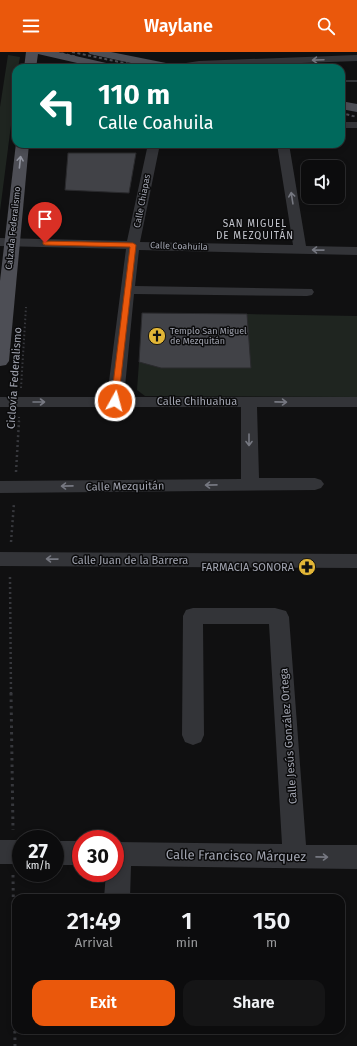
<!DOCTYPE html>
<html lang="en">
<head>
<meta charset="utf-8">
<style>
  :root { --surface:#0c0c0d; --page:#151516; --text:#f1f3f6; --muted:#9a9b9d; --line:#2c2c2e; --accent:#ea580c }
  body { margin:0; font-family:"Fira Sans",sans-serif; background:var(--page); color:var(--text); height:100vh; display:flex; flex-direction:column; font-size:15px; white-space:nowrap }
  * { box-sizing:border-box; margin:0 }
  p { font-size:13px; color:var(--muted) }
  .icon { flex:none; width:22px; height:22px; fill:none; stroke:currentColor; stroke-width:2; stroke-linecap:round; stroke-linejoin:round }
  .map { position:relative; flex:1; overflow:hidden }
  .drawer { position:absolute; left:12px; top:842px; width:333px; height:140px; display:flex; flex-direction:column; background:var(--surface); border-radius:12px; box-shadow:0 2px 6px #0003,0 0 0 1px var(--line) }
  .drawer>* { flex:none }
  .hud { position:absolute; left:12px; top:12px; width:333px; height:84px; border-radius:12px; box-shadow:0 2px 6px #0003,0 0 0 1px var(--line); background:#00695c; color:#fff; overflow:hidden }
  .controls { position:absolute; left:301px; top:108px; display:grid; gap:8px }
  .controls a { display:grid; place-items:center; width:44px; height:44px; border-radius:8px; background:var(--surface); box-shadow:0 2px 6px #0003,0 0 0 1px var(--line); font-size:20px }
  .speed { position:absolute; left:12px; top:778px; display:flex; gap:8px; font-size:20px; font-weight:700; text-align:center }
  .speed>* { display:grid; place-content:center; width:52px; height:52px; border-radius:50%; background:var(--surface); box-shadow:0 2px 6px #0003,0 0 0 1px var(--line); line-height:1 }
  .speed small { font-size:10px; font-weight:400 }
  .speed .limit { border:6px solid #d22; background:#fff; color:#111 }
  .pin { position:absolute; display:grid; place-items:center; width:34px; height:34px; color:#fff; margin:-41px -17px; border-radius:50% 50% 50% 0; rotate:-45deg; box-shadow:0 0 4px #0007 }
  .pin .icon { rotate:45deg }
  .me { position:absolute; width:44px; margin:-22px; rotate:7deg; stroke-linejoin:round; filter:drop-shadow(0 0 3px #0008) }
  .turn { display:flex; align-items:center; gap:14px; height:84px; padding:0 20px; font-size:18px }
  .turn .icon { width:52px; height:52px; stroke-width:2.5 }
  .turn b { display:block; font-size:28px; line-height:34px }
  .eta { display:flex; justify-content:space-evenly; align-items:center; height:68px; text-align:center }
  .eta b { font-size:24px; font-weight:600; line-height:28px }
  .cta { display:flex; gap:8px; margin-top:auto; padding:8px 20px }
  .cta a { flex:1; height:46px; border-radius:12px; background:var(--accent); color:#fff; font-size:16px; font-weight:600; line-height:46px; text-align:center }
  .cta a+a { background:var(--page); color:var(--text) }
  header { display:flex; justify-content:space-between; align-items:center; height:52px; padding:0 20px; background:var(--accent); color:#fff; font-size:18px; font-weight:600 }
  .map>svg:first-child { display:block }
  .green { fill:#1f2520 }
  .building { fill:#414247; stroke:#2a2a2d }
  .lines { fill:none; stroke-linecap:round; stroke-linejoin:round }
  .path-far2 { stroke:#37383d; stroke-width:2; stroke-dasharray:1.5 2.5; stroke-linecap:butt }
  .path-far1 { stroke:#37383d; stroke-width:2.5; stroke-dasharray:2 3; stroke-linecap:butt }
  .path { stroke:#37383d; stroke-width:3; stroke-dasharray:2.5 4; stroke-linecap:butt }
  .service { fill:#333438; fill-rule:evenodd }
  .minor { fill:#333438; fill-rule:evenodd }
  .primary { fill:#4d4e55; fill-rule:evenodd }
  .rail { stroke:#4c4d53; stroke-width:2; stroke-dasharray:3 2.5; stroke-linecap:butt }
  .oneway { stroke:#767881 }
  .oneway2 { stroke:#91949f }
  .route { fill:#ea580c; stroke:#983908 }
  .labels { text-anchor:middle; stroke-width:3; stroke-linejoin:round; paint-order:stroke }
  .far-street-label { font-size:9px; fill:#a2a5b1; stroke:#0b0b0c }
  .far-poi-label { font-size:9px; fill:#a2a5b1; stroke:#0b0b0c; text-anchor:start }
  .far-neighbourhood-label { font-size:10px; letter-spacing:1px; fill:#c3c5cd; stroke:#0b0b0c }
  .street-label { font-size:11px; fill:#a2a5b1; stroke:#0b0b0c }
  .poi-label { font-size:11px; fill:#a2a5b1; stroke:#0b0b0c; text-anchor:end }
  .near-street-label { font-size:13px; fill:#a2a5b1; stroke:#0b0b0c }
</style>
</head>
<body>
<header><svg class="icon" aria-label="menu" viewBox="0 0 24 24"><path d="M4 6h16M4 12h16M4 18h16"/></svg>Waylane<svg class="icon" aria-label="search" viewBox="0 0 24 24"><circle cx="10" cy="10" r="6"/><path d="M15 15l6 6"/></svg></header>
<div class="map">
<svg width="357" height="994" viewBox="0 0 357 994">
  <rect width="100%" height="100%" fill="#101011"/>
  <g class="green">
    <polygon points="8,3 20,5 18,16 16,16 16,34 0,159 0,55"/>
    <polygon points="247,262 357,264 357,345 145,344 137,338 139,310 161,316 250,316"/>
  </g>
  <g class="building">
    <polygon points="68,101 136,101 129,141 65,138"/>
    <polygon points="142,261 247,262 251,316 161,316 139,310"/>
  </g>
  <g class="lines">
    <g class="path-far2">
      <polyline points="21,336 26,255"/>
      <polyline points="19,370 19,365"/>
    </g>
    <g class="path-far1">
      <polyline points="16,420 19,369"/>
      <polyline points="11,490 14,451"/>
      <polyline points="10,525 11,642"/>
    </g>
    <g class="path">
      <polyline points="11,641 13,778"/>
      <polyline points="13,823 15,994"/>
    </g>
    <g class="service">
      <rect x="341" y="28" width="16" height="2"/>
      <polygon points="341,44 344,46 347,55 342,54"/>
    </g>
    <g class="minor">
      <polygon points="357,3 357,9 168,16 173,13 199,9"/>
      <rect x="341" y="70" width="16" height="6"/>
      <polygon points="148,92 160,92 140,190 293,193 277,92 289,92 306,194 357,195 357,203 139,198 135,234 312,237 314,240 312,243 307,244 134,242 124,345 357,345 357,355 257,355 259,426 315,426 321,428 324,432 321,436 315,438 0,441 0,429 241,427 241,355 0,355 0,345 107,345 126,197 0,194 0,186 127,189"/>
      <polygon points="0,500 357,502 357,516 0,514"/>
      <polygon points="193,556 275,556 286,559 289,565 306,793 357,793 357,817 131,814 130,846 104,846 106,821 115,821 115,790 282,792 269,572 203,572 204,683 201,690 193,693 185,690 182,683 183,564 186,558"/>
      <rect x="0" y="788" width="21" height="24"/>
      <rect x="55" y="789" width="26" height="24"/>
    </g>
    <g class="primary">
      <polygon points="26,0 58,0 115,13 117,15 99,16 38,2 36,16 24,16"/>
      <polygon points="88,0 111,0 171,12 175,14 177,16 154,16 94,3 90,2"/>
      <polygon points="341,49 357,52 357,60 341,57"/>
      <polygon points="16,91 29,92 9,309 6,313 0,314 0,229"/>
    </g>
    <g class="rail">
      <polyline points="56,0 77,5"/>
      <polyline points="72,0 148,16"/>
      <polyline points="341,61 357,65"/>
    </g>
  </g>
  <defs><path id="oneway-shaft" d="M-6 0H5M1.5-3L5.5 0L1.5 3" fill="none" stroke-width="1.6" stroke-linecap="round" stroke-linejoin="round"/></defs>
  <g class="oneway">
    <use href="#oneway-shaft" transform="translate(318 8) rotate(178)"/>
    <use href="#oneway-shaft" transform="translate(292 146) rotate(-99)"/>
    <use href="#oneway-shaft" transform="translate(318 198) rotate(-179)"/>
    <use href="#oneway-shaft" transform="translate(39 350)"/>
    <use href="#oneway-shaft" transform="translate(281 350) rotate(1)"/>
    <use href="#oneway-shaft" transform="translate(249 388) rotate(90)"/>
    <use href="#oneway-shaft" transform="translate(211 433) rotate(179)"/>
    <use href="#oneway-shaft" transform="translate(67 434) rotate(179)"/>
    <use href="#oneway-shaft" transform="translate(52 507) rotate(-179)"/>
    <use href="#oneway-shaft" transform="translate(322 805) rotate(1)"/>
  </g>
  <use class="oneway2" href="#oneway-shaft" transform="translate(20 110) rotate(-84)"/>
  <polygon class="route" points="43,189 133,191 136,193 118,351 115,352 111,349 130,195 45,193 43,192"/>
  <defs>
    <symbol id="church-disc" viewBox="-11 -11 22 22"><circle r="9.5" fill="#e2b637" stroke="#0b0b0c"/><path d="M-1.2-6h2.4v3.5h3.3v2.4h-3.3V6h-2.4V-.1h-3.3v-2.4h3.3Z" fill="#111"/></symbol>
    <symbol id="pharmacy-disc" viewBox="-11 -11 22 22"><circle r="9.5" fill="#e2b637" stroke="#0b0b0c"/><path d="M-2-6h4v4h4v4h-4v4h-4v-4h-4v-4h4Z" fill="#111"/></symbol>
  </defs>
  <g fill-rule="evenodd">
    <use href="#church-disc" x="147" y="274" width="20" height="20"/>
    <use href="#pharmacy-disc" x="297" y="505" width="20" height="20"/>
  </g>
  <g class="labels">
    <g class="far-street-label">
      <text transform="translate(142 149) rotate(-79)" y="3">Calle Chiapas</text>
      <text transform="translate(13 176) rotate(-84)" y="3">Calzada Federalismo</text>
      <text transform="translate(179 194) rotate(2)" y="3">Calle Coahuila</text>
    </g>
    <g class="far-poi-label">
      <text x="170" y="282">Templo San Miguel<tspan x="170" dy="10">de Mezquitán</tspan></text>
    </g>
    <g class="far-neighbourhood-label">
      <text x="255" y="175">SAN MIGUEL<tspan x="255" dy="12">DE MEZQUITÁN</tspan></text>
    </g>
    <g class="street-label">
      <text transform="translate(14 326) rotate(-86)" y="4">Ciclovía Federalismo</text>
      <text x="197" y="353">Calle Chihuahua</text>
      <text transform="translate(125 434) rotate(-1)" y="4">Calle Mezquitán</text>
      <text x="130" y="512">Calle Juan de la Barrera</text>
      <text transform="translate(288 684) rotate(-94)" y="4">Calle Jesús González Ortega</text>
    </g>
    <g class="poi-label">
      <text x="294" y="519">FARMACIA SONORA</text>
    </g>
    <g class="near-street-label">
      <text transform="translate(236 803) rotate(1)" y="5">Calle Francisco Márquez</text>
    </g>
  </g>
</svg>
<div class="controls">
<a><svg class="icon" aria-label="sound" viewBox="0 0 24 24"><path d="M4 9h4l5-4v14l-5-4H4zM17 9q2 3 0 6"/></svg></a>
</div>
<div class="speed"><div>27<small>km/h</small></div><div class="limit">30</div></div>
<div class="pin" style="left:45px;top:191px;background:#d93025"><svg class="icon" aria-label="arrive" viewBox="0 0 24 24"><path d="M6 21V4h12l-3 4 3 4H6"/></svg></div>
<svg class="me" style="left:115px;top:349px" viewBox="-20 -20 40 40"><circle r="17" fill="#ea580c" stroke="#fff" stroke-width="3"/><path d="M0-11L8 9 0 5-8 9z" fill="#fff"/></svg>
<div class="hud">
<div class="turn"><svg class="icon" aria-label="left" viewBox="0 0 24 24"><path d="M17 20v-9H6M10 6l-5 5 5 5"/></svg><div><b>110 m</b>Calle Coahuila</div></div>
</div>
<section class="drawer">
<div class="eta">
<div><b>21:49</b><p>Arrival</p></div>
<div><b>1</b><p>min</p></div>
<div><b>150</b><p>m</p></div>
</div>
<div class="cta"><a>Exit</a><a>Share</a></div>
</section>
</div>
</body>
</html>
